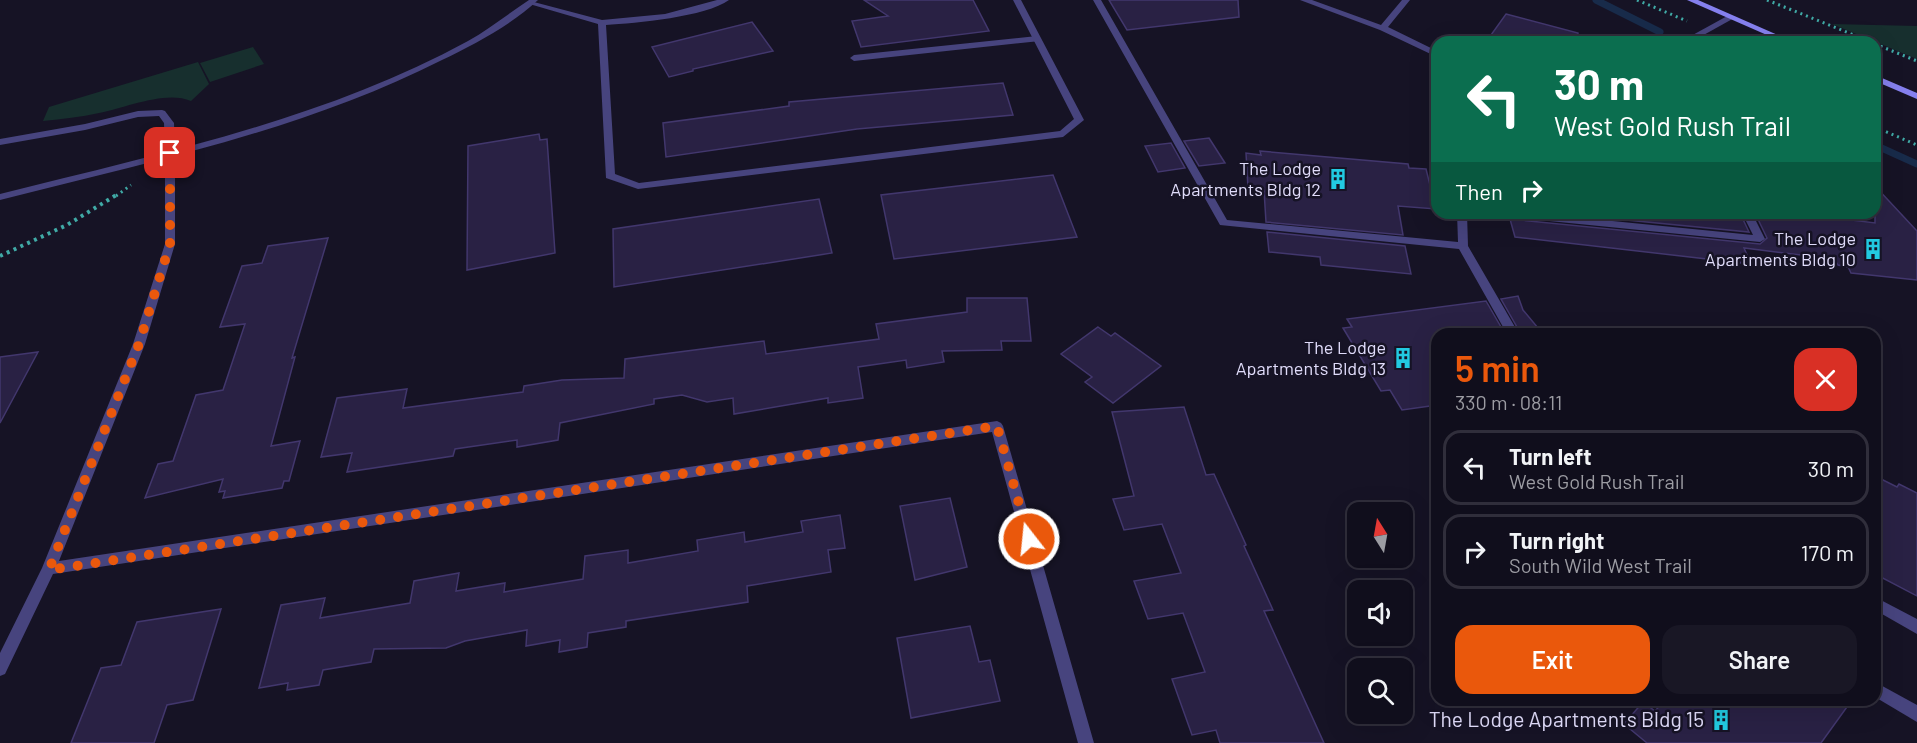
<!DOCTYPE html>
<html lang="en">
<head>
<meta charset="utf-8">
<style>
  :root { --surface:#100e1c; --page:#191725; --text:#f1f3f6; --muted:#9c9ca3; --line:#302e3b; --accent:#ea580c }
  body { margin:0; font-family:Barlow,sans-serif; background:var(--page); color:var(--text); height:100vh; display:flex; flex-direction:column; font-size:22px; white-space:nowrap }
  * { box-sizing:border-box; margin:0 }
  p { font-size:20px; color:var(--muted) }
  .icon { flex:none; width:33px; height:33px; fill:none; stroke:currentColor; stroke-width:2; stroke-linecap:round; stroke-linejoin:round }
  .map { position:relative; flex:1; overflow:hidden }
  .drawer { position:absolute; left:1431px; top:328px; width:450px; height:378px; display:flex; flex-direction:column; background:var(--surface); border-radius:18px; box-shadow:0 6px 24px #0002,0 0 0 2px var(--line) }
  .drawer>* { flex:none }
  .top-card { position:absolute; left:1431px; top:36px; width:450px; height:183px; border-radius:18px; box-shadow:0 6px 24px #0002,0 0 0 2px var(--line); background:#0b6e4f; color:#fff; overflow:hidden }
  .needle { width:39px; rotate:349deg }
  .buttons { position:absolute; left:1347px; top:502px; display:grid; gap:12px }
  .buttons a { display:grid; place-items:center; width:66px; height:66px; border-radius:12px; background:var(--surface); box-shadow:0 6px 24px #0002,0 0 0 2px var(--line); font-size:30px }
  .pin { position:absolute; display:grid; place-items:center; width:51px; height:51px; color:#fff; margin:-26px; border-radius:12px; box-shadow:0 3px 9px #0006 }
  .me { position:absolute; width:66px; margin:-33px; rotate:344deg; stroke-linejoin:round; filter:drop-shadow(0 0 4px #0008) }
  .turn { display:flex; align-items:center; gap:21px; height:126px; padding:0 24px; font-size:27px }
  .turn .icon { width:78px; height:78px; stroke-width:2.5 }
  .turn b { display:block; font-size:42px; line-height:51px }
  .then { display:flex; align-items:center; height:57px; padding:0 24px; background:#0003; gap:12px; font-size:22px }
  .round { display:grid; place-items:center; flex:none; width:63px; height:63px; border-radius:18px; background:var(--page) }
  .head { display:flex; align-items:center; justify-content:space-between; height:102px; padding:0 24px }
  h1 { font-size:36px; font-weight:600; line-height:45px; color:var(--accent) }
  .button { display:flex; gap:12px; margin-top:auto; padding:12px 24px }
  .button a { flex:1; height:69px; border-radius:18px; background:var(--accent); color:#fff; font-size:24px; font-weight:600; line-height:69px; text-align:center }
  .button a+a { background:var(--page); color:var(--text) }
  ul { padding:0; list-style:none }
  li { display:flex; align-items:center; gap:18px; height:75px; margin:0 12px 9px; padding:0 12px; border:3px solid var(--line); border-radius:18px }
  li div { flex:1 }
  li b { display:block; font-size:22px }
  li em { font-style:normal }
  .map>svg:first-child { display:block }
  .green { fill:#172f2e }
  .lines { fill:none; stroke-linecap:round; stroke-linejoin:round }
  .stream { stroke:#182b4a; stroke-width:7 }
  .building { fill:#292144; stroke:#42376d; stroke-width:1.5 }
  .path-far1 { stroke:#40aaa6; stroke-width:3; stroke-dasharray:2 4; stroke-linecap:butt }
  .path { stroke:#40aaa6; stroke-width:4; stroke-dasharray:3 4.5; stroke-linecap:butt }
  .service { fill:#47447e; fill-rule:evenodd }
  .minor { fill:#47447e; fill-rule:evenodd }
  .tertiary { fill:#47447e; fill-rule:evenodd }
  .secondary { fill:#8580ee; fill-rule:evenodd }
  .route { stroke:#ea580c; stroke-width:10; stroke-dasharray:0 18 }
  .labels { text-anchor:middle; stroke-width:5; stroke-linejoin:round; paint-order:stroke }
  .poi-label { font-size:18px; fill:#e0dcfa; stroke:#161325; text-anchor:end }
  .near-poi-label { font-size:21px; fill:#e0dcfa; stroke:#161325; text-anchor:end }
</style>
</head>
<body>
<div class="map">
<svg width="1917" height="743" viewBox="0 0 1917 743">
  <rect width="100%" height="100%" fill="#161325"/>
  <g class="green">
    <polygon points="1832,24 1917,26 1917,59"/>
    <polygon points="253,47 264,64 210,82 200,63"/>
    <path d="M198 62 209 84 191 101C166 90 125 108 99 113 81 117 62 119 43 121L49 107Z"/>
  </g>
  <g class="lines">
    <g class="stream">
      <polyline points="1596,0 1660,32"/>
      <polyline points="1875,145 1917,164"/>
    </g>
  </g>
  <g class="building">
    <polygon points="864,0 973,0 989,31 861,47 852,21 888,16"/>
    <polygon points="1109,0 1238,0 1239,17 1127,30"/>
    <polygon points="1506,14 1578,33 1577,42 1486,42"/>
    <polygon points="752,22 773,51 693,69 693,71 669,77 652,47"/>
    <polygon points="1003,83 1013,115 857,129 666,157 663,123 789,106 789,102"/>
    <polygon points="539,134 540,140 547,139 555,253 467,270 468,146"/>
    <polygon points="1209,138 1225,163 1199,166 1184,141"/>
    <polygon points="1171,143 1185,168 1158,172 1145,146"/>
    <polygon points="1260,151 1408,164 1409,168 1426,169 1436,209 1398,206 1403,235 1266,222 1264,190 1248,188 1246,153 1261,155"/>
    <polygon points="1053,175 1077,237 894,259 881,195"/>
    <polygon points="1875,186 1917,231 1917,280 1851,273 1848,267 1838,265 1834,259 1744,248 1751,264 1515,237 1510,219 1760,244 1767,238 1755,213 1795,213 1875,223"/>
    <polygon points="819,199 832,253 614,287 613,229"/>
    <polygon points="1555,213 1740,213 1749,232"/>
    <polygon points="1267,232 1405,246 1411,274 1321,265 1320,257 1269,252"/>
    <polygon points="328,238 292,358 295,357 271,446 300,441 289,481 284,481 282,488 223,498 225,491 219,492 223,479 145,498 158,464 173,461 196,395 223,390 245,324 220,327 242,266 262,263 268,246"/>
    <polygon points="1518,296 1523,310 1543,334 1521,334 1501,299"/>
    <polygon points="967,298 1027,298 1031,341 1001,341 1002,350 942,351 944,362 907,368 906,360 858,367 863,398 828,403 828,398 734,414 733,398 707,402 682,395 654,399 654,404 560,423 558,440 517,447 517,440 455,449 453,456 347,472 352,453 321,457 337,398 407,389 403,408 523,392 524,386 562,380 624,378 625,359 764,341 766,354 879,339 876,324 967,312"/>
    <polygon points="1486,301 1505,334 1437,334 1437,405 1402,410 1390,390 1381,391 1343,328 1352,327 1347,319"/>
    <polygon points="1098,327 1111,336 1115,333 1161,366 1113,403 1085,382 1092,377 1061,354"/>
    <polygon points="38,352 0,423 0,357"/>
    <polygon points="1184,407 1206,475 1214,474 1246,545 1244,546 1273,610 1264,611 1324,743 1220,743 1216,730 1192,735 1172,679 1205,672 1183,613 1148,619 1134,581 1181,573 1162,524 1124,530 1113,499 1134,496 1112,412"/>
    <polygon points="1875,476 1897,487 1899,484 1917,493 1917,596 1875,574"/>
    <polygon points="950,498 967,567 915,580 900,506"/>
    <polygon points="840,515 845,548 828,550 831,572 747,586 748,602 626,621 626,627 588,633 587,647 559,652 560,640 526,646 527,630 465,641 446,648 374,649 371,662 323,670 319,685 287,690 288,683 259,688 281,605 325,598 320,618 410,603 414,581 459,573 456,591 505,583 504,592 583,579 585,556 628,550 628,563 698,551 697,540 744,532 745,542 803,532 801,521"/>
    <polygon points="221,609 193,700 167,705 154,743 71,743 101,668 121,665 137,622"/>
    <polygon points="970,626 979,662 990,660 1000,701 911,718 897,638"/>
    <polygon points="1665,700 1852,700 1821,743 1647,743 1624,724 1643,702 1655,711"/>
  </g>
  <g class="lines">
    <g class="path-far1">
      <polyline points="1637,0 1687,21"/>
      <polyline points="1767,0 1871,42"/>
      <polyline points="1875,44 1917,61"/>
      <polyline points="1875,127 1917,145"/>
      <polyline points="116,196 131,185"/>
    </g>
    <polyline class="path" points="0,256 67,225 118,194"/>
    <g class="service">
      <polygon points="1093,0 1101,0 1227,220 1458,242 1457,213 1467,213 1468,246 1519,334 1507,334 1459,249 1220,225"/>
      <polygon points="1300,0 1312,0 1381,25 1402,0 1410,0 1388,27 1437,51 1437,57 1380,30"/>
      <polygon points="1729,15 1736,17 1691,42 1680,42"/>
      <polygon points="1037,36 1041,39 1040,41 854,61 850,58 854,55"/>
      <polygon points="162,110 165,111 174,123 175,153 170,156 165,153 164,123 159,116 138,117 85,130 0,145 0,139 85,124 138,111"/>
      <polygon points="1493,213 1532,213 1753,235 1742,213 1752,213 1765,239 1760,242 1498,216"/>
      <polygon points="1875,597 1917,619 1917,634 1875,610"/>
      <polygon points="1875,682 1917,705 1917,722 1875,697"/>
    </g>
    <g class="minor">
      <path d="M717 0H729C706 17 636 23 606 25L615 174 639 183 1060 131 1074 119 1013 0H1021L1084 120 1063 137 638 189 606 178 598 24 526 3 530 1 602 20 665 14Z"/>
      <polygon points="170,150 175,153 175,244 145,344 59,561 997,421 1001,423 1003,426 1094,743 1078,743 992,432 53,574 5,674 0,676 0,653 42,568 133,344 165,244 165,153"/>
    </g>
    <path class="tertiary" d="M529 0H538C513 24 473 45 442 60 304 130 149 162 0 200V194C159 154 323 120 468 41 489 29 508 14 529 0Z"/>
    <g class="secondary">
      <polygon points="1687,0 1698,0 1794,42 1783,42"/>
      <polygon points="1875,75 1917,93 1917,99 1875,81"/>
    </g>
  </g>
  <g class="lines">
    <polyline class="route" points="170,153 170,244 139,344 49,570 997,426 1029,539"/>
  </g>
  <defs>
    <symbol id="building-bare" viewBox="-9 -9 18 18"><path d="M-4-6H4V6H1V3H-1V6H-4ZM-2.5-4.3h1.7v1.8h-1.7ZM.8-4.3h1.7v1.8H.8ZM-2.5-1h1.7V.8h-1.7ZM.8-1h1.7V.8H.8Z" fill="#22cae1" stroke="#161325" stroke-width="2.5" paint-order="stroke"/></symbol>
  </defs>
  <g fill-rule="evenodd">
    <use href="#building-bare" x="1323" y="164" width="30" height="30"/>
    <use href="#building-bare" x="1858" y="234" width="30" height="30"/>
    <use href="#building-bare" x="1388" y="343" width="30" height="30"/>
    <use href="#building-bare" x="1706" y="705" width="30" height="30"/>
  </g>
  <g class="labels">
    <g class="poi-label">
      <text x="1321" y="175">The Lodge<tspan x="1321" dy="21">Apartments Bldg 12</tspan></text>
      <text x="1856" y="245">The Lodge<tspan x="1856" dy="21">Apartments Bldg 10</tspan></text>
      <text x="1386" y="354">The Lodge<tspan x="1386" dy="21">Apartments Bldg 13</tspan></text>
    </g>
    <g class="near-poi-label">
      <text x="1704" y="727">The Lodge Apartments Bldg 15</text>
    </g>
  </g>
</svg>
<div class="buttons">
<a><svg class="needle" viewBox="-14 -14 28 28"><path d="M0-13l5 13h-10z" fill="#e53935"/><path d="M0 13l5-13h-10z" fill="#9c9ca3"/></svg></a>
<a><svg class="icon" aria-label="sound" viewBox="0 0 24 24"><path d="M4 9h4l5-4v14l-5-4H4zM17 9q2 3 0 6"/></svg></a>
<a><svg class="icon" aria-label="search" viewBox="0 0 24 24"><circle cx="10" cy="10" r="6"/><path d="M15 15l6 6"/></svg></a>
</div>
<div class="pin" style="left:170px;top:153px;background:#d93025"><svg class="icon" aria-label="arrive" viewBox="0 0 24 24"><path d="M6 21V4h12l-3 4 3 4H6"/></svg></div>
<svg class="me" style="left:1029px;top:539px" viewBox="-20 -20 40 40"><circle r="17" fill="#ea580c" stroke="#fff" stroke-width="3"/><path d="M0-11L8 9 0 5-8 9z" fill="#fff"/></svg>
<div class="top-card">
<div class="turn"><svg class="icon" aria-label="left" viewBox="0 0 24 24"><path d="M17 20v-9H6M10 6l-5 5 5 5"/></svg><div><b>30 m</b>West Gold Rush Trail</div></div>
<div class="then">Then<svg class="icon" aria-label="right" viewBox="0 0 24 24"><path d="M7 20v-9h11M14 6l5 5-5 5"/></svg></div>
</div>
<section class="drawer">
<div class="head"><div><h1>5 min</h1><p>330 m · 08:11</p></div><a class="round" style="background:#d93025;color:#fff"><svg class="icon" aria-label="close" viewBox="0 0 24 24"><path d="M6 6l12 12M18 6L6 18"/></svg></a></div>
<ul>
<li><svg class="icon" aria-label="left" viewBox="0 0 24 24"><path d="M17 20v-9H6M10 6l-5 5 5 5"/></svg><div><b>Turn left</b><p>West Gold Rush Trail</p></div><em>30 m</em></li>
<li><svg class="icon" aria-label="right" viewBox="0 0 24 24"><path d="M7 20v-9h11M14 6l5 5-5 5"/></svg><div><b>Turn right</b><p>South Wild West Trail</p></div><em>170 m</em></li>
</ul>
<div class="button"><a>Exit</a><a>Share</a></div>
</section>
</div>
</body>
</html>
